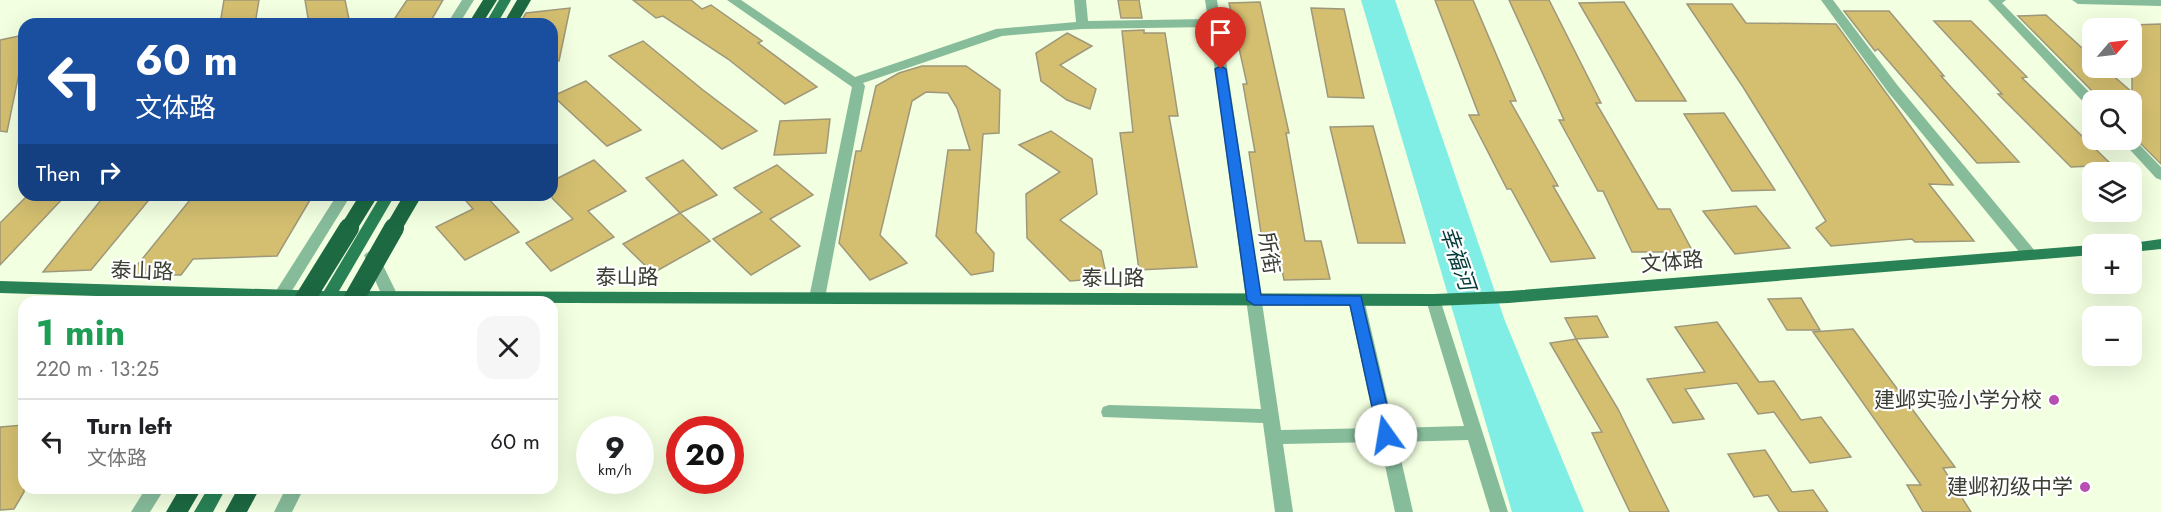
<!DOCTYPE html>
<html lang="en">
<head>
<meta charset="utf-8">
<style>
  :root { --surface:#fff; --page:#f6f6f6; --text:#202124; --muted:#757577; --line:#e0e0e0 }
  body { margin:0; font-family:Jost,"Noto Sans SC",sans-serif; background:var(--page); color:var(--text); height:100vh; display:flex; flex-direction:column; font-size:22px; white-space:nowrap }
  * { box-sizing:border-box; margin:0 }
  p { font-size:20px; color:var(--muted) }
  .icon { flex:none; width:33px; height:33px; fill:none; stroke:currentColor; stroke-width:2; stroke-linecap:round; stroke-linejoin:round }
  .map { position:relative; flex:1; overflow:hidden }
  .panel { position:absolute; left:18px; top:296px; width:540px; height:198px; display:flex; flex-direction:column; background:var(--surface); border-radius:18px; box-shadow:0 6px 24px #0002 }
  .panel>* { flex:none }
  .banner { position:absolute; left:18px; top:18px; width:540px; height:183px; border-radius:18px; box-shadow:0 6px 24px #0002; background:#1a4fa0; color:#fff; overflow:hidden }
  .needle { width:39px; rotate:62deg }
  .controls { position:absolute; left:2082px; top:18px; display:grid; gap:12px }
  .controls a { display:grid; place-items:center; width:60px; height:60px; border-radius:12px; background:var(--surface); box-shadow:0 6px 24px #0002; font-size:30px }
  .speed { position:absolute; left:576px; top:416px; display:flex; gap:12px; font-size:30px; font-weight:700; text-align:center }
  .speed>* { display:grid; place-content:center; width:78px; height:78px; border-radius:50%; background:var(--surface); box-shadow:0 6px 24px #0002; line-height:1 }
  .speed small { font-size:15px; font-weight:400 }
  .speed .limit { border:9px solid #d22; background:#fff; color:#111 }
  .pin { position:absolute; display:grid; place-items:center; width:51px; height:51px; color:#fff; margin:-62px -26px; border-radius:50% 50% 50% 0; rotate:-45deg; box-shadow:0 0 6px #0007 }
  .pin .icon { rotate:45deg }
  .me { position:absolute; width:66px; margin:-33px; rotate:347deg; stroke-linejoin:round; filter:drop-shadow(0 0 4px #0008) }
  .turn { display:flex; align-items:center; gap:21px; height:126px; padding:0 18px; font-size:27px }
  .turn .icon { width:78px; height:78px; stroke-width:2.5 }
  .turn b { display:block; font-size:42px; line-height:51px }
  .then { display:flex; align-items:center; height:57px; padding:0 18px; background:#0003; gap:12px; font-size:22px }
  .round { display:grid; place-items:center; flex:none; width:63px; height:63px; border-radius:18px; background:var(--page) }
  .summary { display:flex; align-items:center; justify-content:space-between; height:102px; padding:0 18px }
  h1 { font-size:36px; font-weight:700; line-height:45px; color:#1e9e55 }
  ul { padding:0; list-style:none }
  li { display:flex; align-items:center; gap:18px; height:84px; padding:0 18px; border-top:2px solid var(--line) }
  li div { flex:1 }
  li b { display:block; font-size:22px }
  li em { font-style:normal }
  .map>svg:first-child { display:block }
  .water { fill:#81eee5 }
  .building { fill:#d4bf70; stroke:#9f977a; stroke-width:1.5 }
  .lines { fill:none; stroke-linecap:round; stroke-linejoin:round }
  .minor { fill:#87bc9b; fill-rule:evenodd }
  .major { fill:#298255; fill-rule:evenodd }
  .highway { fill:#1c6942; fill-rule:evenodd }
  .highway-bridge-far1 { stroke:#1c6942; stroke-width:16 }
  .highway-bridge { stroke:#1c6942; stroke-width:20 }
  .route { fill:#1a73e8; stroke:#114b97; stroke-width:1.5 }
  .poi-dot { fill:#b74fb2; stroke:#fff; stroke-width:2 }
  .labels { text-anchor:middle; stroke-width:4.5; stroke-linejoin:round; paint-order:stroke }
  .street-label { font-size:21px; fill:#3a3e33; stroke:#fff }
  .poi-label { font-size:21px; fill:#3a3e33; stroke:#fff; text-anchor:end }
  .water-label { font-size:22px; font-style:italic; fill:#043a37; stroke:#fff }
</style>
</head>
<body>
<div class="map">
<svg width="2161" height="512" viewBox="0 0 2161 512">
  <rect width="100%" height="100%" fill="#f2ffe0"/>
  <polygon class="water" points="1361,0 1395,0 1505,321 1584,512 1512,512"/>
  <g class="building">
    <polygon points="224,0 259,0 255,24 220,24"/>
    <polygon points="305,0 345,0 350,24 309,24"/>
    <polygon points="407,0 443,0 429,24 391,24"/>
    <polygon points="633,0 691,0 702,9 711,5 762,41 758,43 817,87 785,104 728,59 663,16 656,18"/>
    <polygon points="1118,0 1139,0 1142,18 1121,18"/>
    <polygon points="1435,0 1473,0 1516,101 1510,101 1558,186 1553,186 1595,258 1551,262 1511,189 1507,189 1469,115 1479,115"/>
    <polygon points="1509,0 1549,0 1601,103 1596,103 1658,209 1670,209 1693,252 1632,252 1603,191 1598,191 1559,120 1564,120"/>
    <polygon points="1260,2 1289,133 1286,133 1305,241 1321,241 1330,279 1284,280 1275,233 1261,233 1249,152 1255,152 1243,84 1247,84 1229,3"/>
    <polygon points="1624,2 1686,101 1636,101 1579,3"/>
    <polygon points="1687,4 1732,4 1746,23 1836,24 1953,185 1929,184 1974,241 1915,242 1912,239 1831,246 1816,228 1826,221 1743,87"/>
    <polygon points="570,8 559,61 552,60 552,24 520,23 526,13"/>
    <polygon points="1311,8 1344,9 1364,98 1328,97"/>
    <polygon points="1844,11 1889,11 1944,76 1941,76 2019,162 1977,163 1878,49 1875,51"/>
    <polygon points="2046,15 2092,57 2092,68 2104,68 2132,92 2132,25 2161,24 2161,164 2132,135 2132,97 2099,98 2018,16"/>
    <polygon points="1934,21 1971,21 2027,77 2022,78 2112,165 2071,167 1998,94 2002,94"/>
    <polygon points="1144,30 1144,33 1165,33 1178,116 1169,116 1197,267 1139,270 1120,133 1133,132 1122,31"/>
    <polygon points="1067,33 1092,46 1060,65 1096,89 1090,109 1067,100 1041,81 1036,53"/>
    <polygon points="24,35 24,49 7,132 0,131 0,40"/>
    <polygon points="643,41 703,90 757,131 722,149 609,56"/>
    <polygon points="922,66 966,66 1000,90 999,133 983,134 976,232 994,253 993,271 971,275 936,236 948,150 970,150 957,108 948,93 926,92 912,101 880,235 907,263 870,280 839,243 856,151 861,151 876,86 899,73"/>
    <polygon points="586,81 641,130 607,146 553,96"/>
    <polygon points="1724,113 1775,190 1732,191 1684,114"/>
    <polygon points="830,119 826,153 774,155 780,121"/>
    <polygon points="1373,126 1405,243 1358,243 1330,127"/>
    <polygon points="1051,131 1092,159 1097,194 1060,220 1101,251 1107,278 1070,281 1027,238 1026,194 1060,172 1019,145"/>
    <polygon points="594,160 626,191 588,211 614,237 551,271 526,243 573,219 552,198 552,181"/>
    <polygon points="683,160 717,195 680,213 646,178"/>
    <polygon points="777,165 813,195 770,219 800,246 751,275 713,239 762,212 734,188"/>
    <polygon points="28,195 66,195 0,265 0,223"/>
    <polygon points="105,195 153,195 91,270 43,272"/>
    <polygon points="194,195 313,195 277,256 193,259 181,275 130,274"/>
    <polygon points="461,195 485,195 519,232 465,260 436,227 473,209"/>
    <polygon points="1756,206 1790,248 1735,254 1703,211"/>
    <polygon points="680,213 710,241 653,273 623,244"/>
    <polygon points="1801,298 1820,330 1787,330 1768,299"/>
    <polygon points="1597,316 1608,337 1576,339 1565,318"/>
    <polygon points="1717,322 1759,382 1774,381 1801,420 1821,417 1851,457 1810,463 1774,412 1758,414 1737,383 1685,389 1704,419 1673,423 1647,379 1705,372 1675,327"/>
    <polygon points="1853,329 1955,467 1943,468 1971,512 1923,512 1907,485 1921,485 1813,332"/>
    <polygon points="1576,339 1618,409 1669,512 1630,512 1592,433 1602,432 1550,343"/>
    <polygon points="24,425 24,492 14,509 0,510 0,427"/>
    <polygon points="1765,450 1792,492 1813,490 1828,512 1779,512 1768,495 1754,497 1728,454"/>
  </g>
  <g class="lines">
    <g class="minor">
      <polygon points="462,0 474,0 459,24 447,24"/>
      <polygon points="727,0 741,0 855,77 996,29 1076,22 1074,0 1086,0 1088,21 1208,19 1205,0 1217,0 1281,430 1376,428 1348,299 1351,295 1361,295 1364,299 1394,428 1464,426 1426,300 1429,296 1439,296 1508,512 1490,512 1468,440 1397,442 1413,512 1395,512 1380,442 1283,444 1293,512 1275,512 1263,423 1103,417 1101,412 1103,407 1109,405 1261,409 1209,27 1082,29 1002,36 863,83 865,86 825,298 822,302 812,302 809,298 852,87"/>
      <polygon points="1821,0 1833,0 1898,86 2035,251 2037,255 2035,259 2025,259 1888,92"/>
      <polygon points="1988,0 2006,0 2002,3 2097,100 2092,100 2092,107 2087,106"/>
      <polygon points="2072,0 2161,0 2161,6 2078,4"/>
      <polygon points="2132,137 2161,167 2161,180 2156,178 2121,140 2132,140"/>
      <polygon points="337,195 351,195 285,302 269,302"/>
      <polygon points="371,250 378,255 399,298 397,302 381,302 383,298 364,255"/>
      <polygon points="146,488 165,488 150,512 131,512"/>
      <polygon points="286,488 304,488 292,512 274,512"/>
    </g>
    <g class="major">
      <polygon points="499,0 511,0 497,24 485,24"/>
      <polygon points="381,195 395,195 339,291 1434,294 1509,291 2092,245 2092,255 1509,303 1434,306 289,302 0,293 0,281 324,291"/>
      <polygon points="2161,239 2161,249 2132,252 2132,244 2126,244"/>
      <polygon points="208,488 226,488 213,512 194,512"/>
    </g>
    <g class="highway">
      <polygon points="483,0 497,0 482,24 468,24"/>
      <polygon points="517,0 531,0 517,24 503,24"/>
      <polygon points="180,488 202,488 188,512 166,512"/>
      <polygon points="238,488 260,488 247,512 225,512"/>
    </g>
    <g class="highway-bridge-far1">
      <polyline points="348,229 369,195"/>
      <polyline points="393,229 413,195"/>
    </g>
    <g class="highway-bridge">
      <polyline points="303,302 349,228"/>
      <polyline points="352,302 394,228"/>
    </g>
  </g>
  <polygon class="route" points="1221,66 1226,69 1261,295 1361,296 1394,435 1392,439 1381,439 1378,435 1350,305 1254,305 1247,300 1215,69"/>
  <g class="poi-dot">
    <circle cx="2054" cy="400" r="6"/>
    <circle cx="2085" cy="487" r="6"/>
  </g>
  <g class="labels">
    <g class="street-label">
      <text transform="translate(1269 253) rotate(82)" y="7">所街</text>
      <text transform="translate(1672 262) rotate(-5)" y="7">文体路</text>
      <text transform="translate(142 271) rotate(2)" y="7">泰山路</text>
      <text x="627" y="284">泰山路</text>
      <text x="1113" y="285">泰山路</text>
    </g>
    <g class="poi-label">
      <text x="2042" y="407">建邺实验小学分校</text>
      <text x="2073" y="494">建邺初级中学</text>
    </g>
    <g class="water-label">
      <text transform="translate(1458 258) rotate(71)" y="8">幸福河</text>
    </g>
  </g>
</svg>
<div class="controls">
<a><svg class="needle" viewBox="-14 -14 28 28"><path d="M0-13l5 13h-10z" fill="#e53935"/><path d="M0 13l5-13h-10z" fill="#757577"/></svg></a>
<a><svg class="icon" aria-label="search" viewBox="0 0 24 24"><circle cx="10" cy="10" r="6"/><path d="M15 15l6 6"/></svg></a>
<a><svg class="icon" aria-label="layers" viewBox="0 0 24 24"><path d="M12 4l9 5-9 5-9-5zM3 14l9 5 9-5"/></svg></a>
<a>+</a>
<a>−</a>
</div>
<div class="speed"><div>9<small>km/h</small></div><div class="limit">20</div></div>
<div class="pin" style="left:1221px;top:69px;background:#d93025"><svg class="icon" aria-label="arrive" viewBox="0 0 24 24"><path d="M6 21V4h12l-3 4 3 4H6"/></svg></div>
<svg class="me" style="left:1386px;top:435px" viewBox="-20 -20 40 40"><circle r="19" fill="#fff"/><path d="M0-13L10 11 0 6-10 11z" fill="#1a73e8"/></svg>
<div class="banner">
<div class="turn"><svg class="icon" aria-label="left" viewBox="0 0 24 24"><path d="M17 20v-9H6M10 6l-5 5 5 5"/></svg><div><b>60 m</b>文体路</div></div>
<div class="then">Then<svg class="icon" aria-label="right" viewBox="0 0 24 24"><path d="M7 20v-9h11M14 6l5 5-5 5"/></svg></div>
</div>
<section class="panel">
<div class="summary"><div><h1>1 min</h1><p>220 m · 13:25</p></div><a class="round"><svg class="icon" aria-label="close" viewBox="0 0 24 24"><path d="M6 6l12 12M18 6L6 18"/></svg></a></div>
<ul>
<li><svg class="icon" aria-label="left" viewBox="0 0 24 24"><path d="M17 20v-9H6M10 6l-5 5 5 5"/></svg><div><b>Turn left</b><p>文体路</p></div><em>60 m</em></li>
</ul>
</section>
</div>
</body>
</html>
